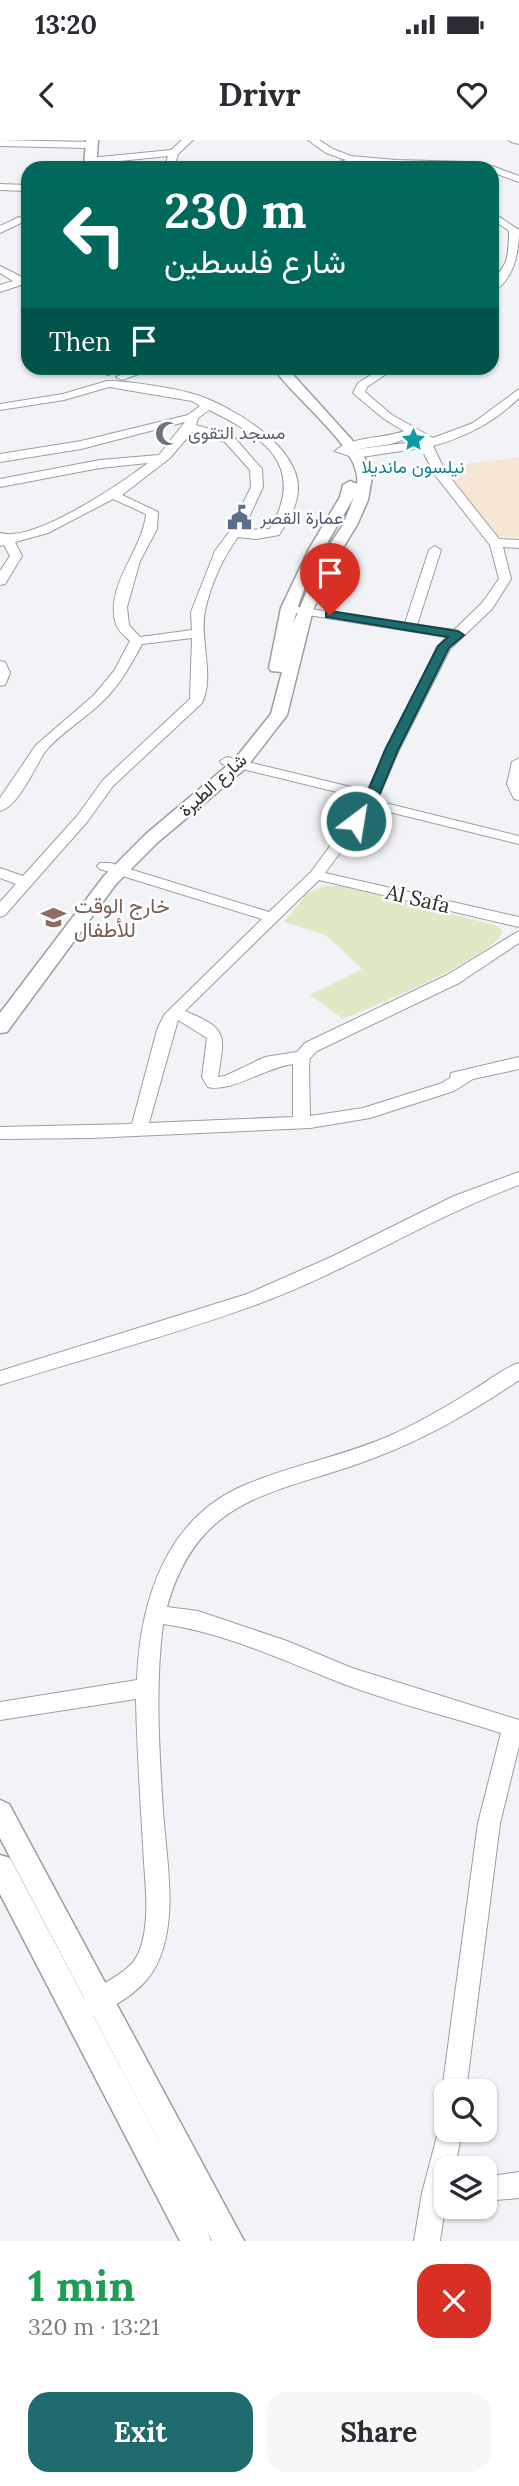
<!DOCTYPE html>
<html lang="en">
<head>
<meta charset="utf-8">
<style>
  :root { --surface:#fff; --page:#f7f7f7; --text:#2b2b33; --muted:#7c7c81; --accent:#1f6b6e }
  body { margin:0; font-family:Lora,Vazirmatn,serif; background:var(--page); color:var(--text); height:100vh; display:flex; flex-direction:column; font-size:26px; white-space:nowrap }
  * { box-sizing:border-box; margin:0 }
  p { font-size:23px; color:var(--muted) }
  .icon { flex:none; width:38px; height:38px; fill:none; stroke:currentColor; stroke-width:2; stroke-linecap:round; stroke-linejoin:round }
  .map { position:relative; height:2101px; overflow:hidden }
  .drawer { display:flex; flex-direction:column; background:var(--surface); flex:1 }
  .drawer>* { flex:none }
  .hud { position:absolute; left:21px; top:21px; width:478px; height:214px; border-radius:21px; box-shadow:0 2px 5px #0004; background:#00695c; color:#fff; overflow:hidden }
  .tools { position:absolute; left:434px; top:1939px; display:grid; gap:14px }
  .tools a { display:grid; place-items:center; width:63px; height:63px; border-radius:14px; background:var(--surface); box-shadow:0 2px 5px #0004; font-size:35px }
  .pin { position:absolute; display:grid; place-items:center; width:60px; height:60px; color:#fff; margin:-72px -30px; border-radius:50% 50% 50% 0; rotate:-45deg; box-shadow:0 0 7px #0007 }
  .pin .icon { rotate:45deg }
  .me { position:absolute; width:77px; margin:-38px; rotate:31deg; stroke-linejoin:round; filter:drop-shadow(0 0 5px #0008) }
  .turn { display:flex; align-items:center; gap:24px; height:147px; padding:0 28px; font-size:32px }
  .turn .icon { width:91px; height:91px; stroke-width:2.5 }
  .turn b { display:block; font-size:49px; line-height:60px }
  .then { display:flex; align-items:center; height:66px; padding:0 28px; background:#0003; gap:14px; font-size:26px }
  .round { display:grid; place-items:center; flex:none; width:74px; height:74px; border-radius:21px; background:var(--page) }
  .summary { display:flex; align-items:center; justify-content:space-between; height:119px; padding:0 28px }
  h1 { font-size:42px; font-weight:700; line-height:52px; color:#1e9e55 }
  .action { display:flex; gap:14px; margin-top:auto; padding:14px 28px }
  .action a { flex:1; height:80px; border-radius:21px; background:var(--accent); color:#fff; font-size:28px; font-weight:700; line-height:80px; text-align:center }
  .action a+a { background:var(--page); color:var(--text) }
  .status { display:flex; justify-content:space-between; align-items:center; height:49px; padding:0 35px; background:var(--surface); direction:ltr }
  .status svg { height:19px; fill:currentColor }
  header { display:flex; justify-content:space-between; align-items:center; height:91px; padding:0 28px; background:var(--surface); font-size:32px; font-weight:700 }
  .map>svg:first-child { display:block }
  .education { fill:#f6e7d4 }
  .green { fill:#dee9c6 }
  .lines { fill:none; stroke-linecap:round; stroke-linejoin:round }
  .minor-casing { stroke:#9b9ea1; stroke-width:2 }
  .major-casing { stroke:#9b9ea1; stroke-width:3 }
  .minor { fill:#fff; fill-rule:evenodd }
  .major { fill:#fff; fill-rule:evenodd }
  .route { fill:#1f6b6e; stroke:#144648; stroke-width:2 }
  .labels { text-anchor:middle; stroke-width:5; stroke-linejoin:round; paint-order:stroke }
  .far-worship-label { font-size:18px; fill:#5b616d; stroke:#fff; text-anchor:start }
  .far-culture-label { font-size:18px; fill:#0d838f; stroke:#fff }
  .far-service-label { font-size:18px; fill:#4e5e75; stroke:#fff; text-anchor:start }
  .far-street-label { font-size:18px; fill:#2d2d2f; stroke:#fff }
  .street-label { font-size:21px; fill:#2d2d2f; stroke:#fff }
  .education-label { font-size:21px; fill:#785e54; stroke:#fff; text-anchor:start }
</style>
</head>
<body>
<div class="status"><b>13:20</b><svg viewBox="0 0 49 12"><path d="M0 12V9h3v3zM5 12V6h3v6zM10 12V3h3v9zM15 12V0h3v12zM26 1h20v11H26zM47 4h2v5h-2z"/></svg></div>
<header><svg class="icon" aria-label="back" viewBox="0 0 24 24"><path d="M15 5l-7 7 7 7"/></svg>Drivr<svg class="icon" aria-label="heart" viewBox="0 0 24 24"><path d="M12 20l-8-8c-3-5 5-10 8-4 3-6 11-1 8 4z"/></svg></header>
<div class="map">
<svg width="519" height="2101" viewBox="0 0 519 2101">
  <rect width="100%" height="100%" fill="#f1f3f7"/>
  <polygon class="education" points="519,317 519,398 498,396 443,327"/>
  <path class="green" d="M325 746H341L495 785 503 791C493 818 374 866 343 879L310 855 362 829 326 795 284 782 308 753Z"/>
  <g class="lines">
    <defs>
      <g id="minor">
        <polygon points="0,0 89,2 94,5 89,8 0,6"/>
        <polygon points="182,0 193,0 178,14 174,28 164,28 168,16 90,24 85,21 90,18 171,10"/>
        <polygon points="308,0 319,0 333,9 351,16 396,20 468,22 492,26 519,36 519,42 492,32 492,28 360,23 338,28 321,28 346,20 326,13"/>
        <polygon points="509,0 519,0 519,4 511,2"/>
        <polygon points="0,44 28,45 28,51 0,50"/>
        <path d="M492 72 519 90C519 112 514 141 492 152 491 139 501 133 506 121 509 111 509 101 509 91L492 79Z"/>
        <polygon points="19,77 23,78 23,82 0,93 0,86"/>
        <polygon points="0,126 22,137 28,136 28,148 21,145 0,152 0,145 13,141 0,133"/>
        <polygon points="87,228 104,228 114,232 108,235"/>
        <polygon points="139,228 155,228 122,240 116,237"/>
        <path d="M382 228H395L367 247 365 252 392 275 433 298 473 283 519 249V258C493 283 467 296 433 306L445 331 499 399 519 400V408L503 407 511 439 492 469 450 509 399 610 377 661 519 696V704L373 668 325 733 519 777V787L319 740 185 871C228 889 225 894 218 937L225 936 265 917 297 912 305 903 447 835 519 791V803L459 843 317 911 310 918 309 926 310 976 363 968 442 943 450 938 451 933 519 917V929L473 939 454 951 370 978 310 988 91 998 0 999V987L132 984 157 890 164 875 262 779 100 729 97 726 100 723H110L269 772 311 732 361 664 341 653 222 624 220 621 227 617 351 647 365 655 437 507 447 497 289 472 282 468 284 465 405 483 429 410 435 406 441 410 417 485 454 490 482 463 499 439 490 405 435 335 421 308 355 318 335 311C351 296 383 299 404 291L384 279 353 253 358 243ZM411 297 422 301 351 310 391 304ZM178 880 207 898 202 937 208 947C230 953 267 927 293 924V977L149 983Z"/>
        <path d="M107 241C129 241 176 248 197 255 233 267 300 307 298 350 297 367 288 381 279 395L256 399 238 397C223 417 210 446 205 471 199 500 215 536 202 563L113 646 87 682 5 775 0 777V762L16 744 0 738V728L23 736 77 676 103 640 190 559 192 498 142 504C131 525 119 546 102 562 85 579 60 593 45 612 34 628 19 666 0 671V658L36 605 94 555 114 531 130 501C125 496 118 491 116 484 104 446 143 410 146 374L113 359 48 393 15 402 22 416 5 444 0 445V431L10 416 4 405 0 406V393C34 403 120 344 148 323L100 328 0 347V339L100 320 159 315 185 282 81 309 0 322V314L81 301 188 275 200 266 192 261 109 247 64 260 0 270V264L63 254ZM209 270C264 297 307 325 270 389L243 390 263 347 262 329 233 296 196 285 198 278ZM192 292 225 302 250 330 251 347 229 392 215 411 191 472 192 490 140 497 129 485 127 467 140 421 157 389 158 372 122 355 170 318Z"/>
        <polygon points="0,521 5,522 10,533 5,545 0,546"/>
        <polygon points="519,618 519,660 514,659 507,644 512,622"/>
        <path d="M519 1032V1045C429 1078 348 1131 258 1164 174 1195 86 1218 0 1245V1231L247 1154 331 1117 454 1056Z"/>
        <path d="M519 1223V1240C475 1270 429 1297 379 1316 282 1355 200 1349 167 1467L198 1471 287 1501 352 1528 519 1580V1606L500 1683 466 1951H446V1960L442 1951 478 1683 501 1593C448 1576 393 1563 341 1543 282 1520 226 1493 163 1484 155 1546 159 1608 163 1671 166 1718 179 1779 157 1824 145 1849 117 1866 92 1876L84 1873 80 1865C90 1843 128 1839 139 1812 152 1779 144 1738 143 1704 140 1656 137 1607 136 1559L0 1580V1562L137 1540C140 1460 166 1377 247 1344 293 1325 343 1316 389 1296 418 1283 446 1267 473 1250 488 1241 503 1228 519 1223Z"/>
        <polygon points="446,1979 446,1990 462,1990 455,2028 446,2028 446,2061 440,2101 414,2101 422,2053 441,1981"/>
        <polygon points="519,2032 519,2058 485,2061 485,2037"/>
      </g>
      <g id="major">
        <polygon points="86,0 98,0 96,28 84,28"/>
        <path d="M274 228H287L352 300 368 323 372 337 368 360 357 385 336 419 313 470 287 575 246 628 158 702 116 744 7 892 0 893V873L104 736 146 694 234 620 271 574 282 532 271 531 269 528 281 468 309 409 340 357 343 345 350 341 357 344C363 308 291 257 274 228ZM354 357 343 385 320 419 294 482C303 438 332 396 354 357Z"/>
        <polygon points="0,1660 9,1664 244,2101 212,2101 207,2090 211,2101 180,2101 0,1754 0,1715 10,1718 199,2076 0,1698"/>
      </g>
    </defs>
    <use href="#minor" class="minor-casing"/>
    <use href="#major" class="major-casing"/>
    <use href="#minor" class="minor"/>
    <use href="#major" class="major"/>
  </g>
  <polygon class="route" points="330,471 458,491 464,495 449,508 398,610 376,663 361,684 356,685 349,681 363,663 385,610 438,506 448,497 326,477 326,472"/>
  <defs>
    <symbol id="mosque-bare" viewBox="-9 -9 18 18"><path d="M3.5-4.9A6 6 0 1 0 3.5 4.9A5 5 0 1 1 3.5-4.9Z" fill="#6b7280" stroke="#fff" stroke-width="2.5" paint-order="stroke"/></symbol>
    <symbol id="sight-bare" viewBox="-9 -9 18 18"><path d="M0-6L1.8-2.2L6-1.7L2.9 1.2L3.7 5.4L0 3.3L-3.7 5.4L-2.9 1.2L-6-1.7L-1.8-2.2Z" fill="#0f9aa8" stroke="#fff" stroke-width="2.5" paint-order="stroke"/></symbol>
    <symbol id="civic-bare" viewBox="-9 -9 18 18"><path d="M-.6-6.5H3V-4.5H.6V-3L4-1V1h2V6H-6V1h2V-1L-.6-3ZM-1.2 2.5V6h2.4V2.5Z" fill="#5c6f8a" stroke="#fff" stroke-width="2.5" paint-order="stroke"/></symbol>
    <symbol id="school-bare" viewBox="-9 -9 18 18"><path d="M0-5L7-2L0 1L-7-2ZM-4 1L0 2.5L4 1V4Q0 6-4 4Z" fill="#8d6e63" stroke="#fff" stroke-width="2.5" paint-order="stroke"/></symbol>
  </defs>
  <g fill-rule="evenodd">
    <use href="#mosque-bare" x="150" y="276" width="35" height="35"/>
    <use href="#sight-bare" x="396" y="282" width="35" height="35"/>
    <use href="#civic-bare" x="222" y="360" width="35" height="35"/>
    <use href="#school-bare" x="36" y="760" width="35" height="35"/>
  </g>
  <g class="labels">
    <g class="far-worship-label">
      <text x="188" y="299">مسجد التقوى</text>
    </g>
    <g class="far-culture-label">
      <text x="413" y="333">نيلسون مانديلا</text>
    </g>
    <g class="far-service-label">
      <text x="260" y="384">عمارة القصر</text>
    </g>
    <g class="far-street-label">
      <text transform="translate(213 645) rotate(-42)" y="6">شارع الطيرة</text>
    </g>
    <g class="street-label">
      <text transform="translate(418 759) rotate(13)" y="7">Al Safa</text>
    </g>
    <g class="education-label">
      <text x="74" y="773">خارج الوقت<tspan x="74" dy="24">للأطفال</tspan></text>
    </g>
  </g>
</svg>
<div class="tools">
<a><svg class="icon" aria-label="search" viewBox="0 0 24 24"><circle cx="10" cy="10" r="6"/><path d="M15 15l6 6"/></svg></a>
<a><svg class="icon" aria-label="layers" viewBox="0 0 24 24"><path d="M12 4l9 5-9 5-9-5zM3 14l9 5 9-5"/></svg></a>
</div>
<div class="pin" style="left:330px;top:475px;background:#d93025"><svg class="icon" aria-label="arrive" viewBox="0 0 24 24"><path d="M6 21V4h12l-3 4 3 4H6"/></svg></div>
<svg class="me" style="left:356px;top:681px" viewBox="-20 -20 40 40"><circle r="17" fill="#1f6b6e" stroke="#fff" stroke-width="3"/><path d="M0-11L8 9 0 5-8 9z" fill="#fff"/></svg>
<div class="hud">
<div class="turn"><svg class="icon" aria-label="left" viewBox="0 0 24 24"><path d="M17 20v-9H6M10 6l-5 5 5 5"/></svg><div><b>230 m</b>شارع فلسطين</div></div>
<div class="then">Then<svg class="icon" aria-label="arrive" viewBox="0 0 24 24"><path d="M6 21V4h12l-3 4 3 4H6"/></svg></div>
</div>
</div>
<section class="drawer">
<div class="summary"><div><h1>1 min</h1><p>320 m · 13:21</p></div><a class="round" style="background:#d93025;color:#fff"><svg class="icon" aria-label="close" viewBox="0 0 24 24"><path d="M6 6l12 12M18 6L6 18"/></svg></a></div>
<div class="action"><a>Exit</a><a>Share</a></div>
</section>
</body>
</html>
